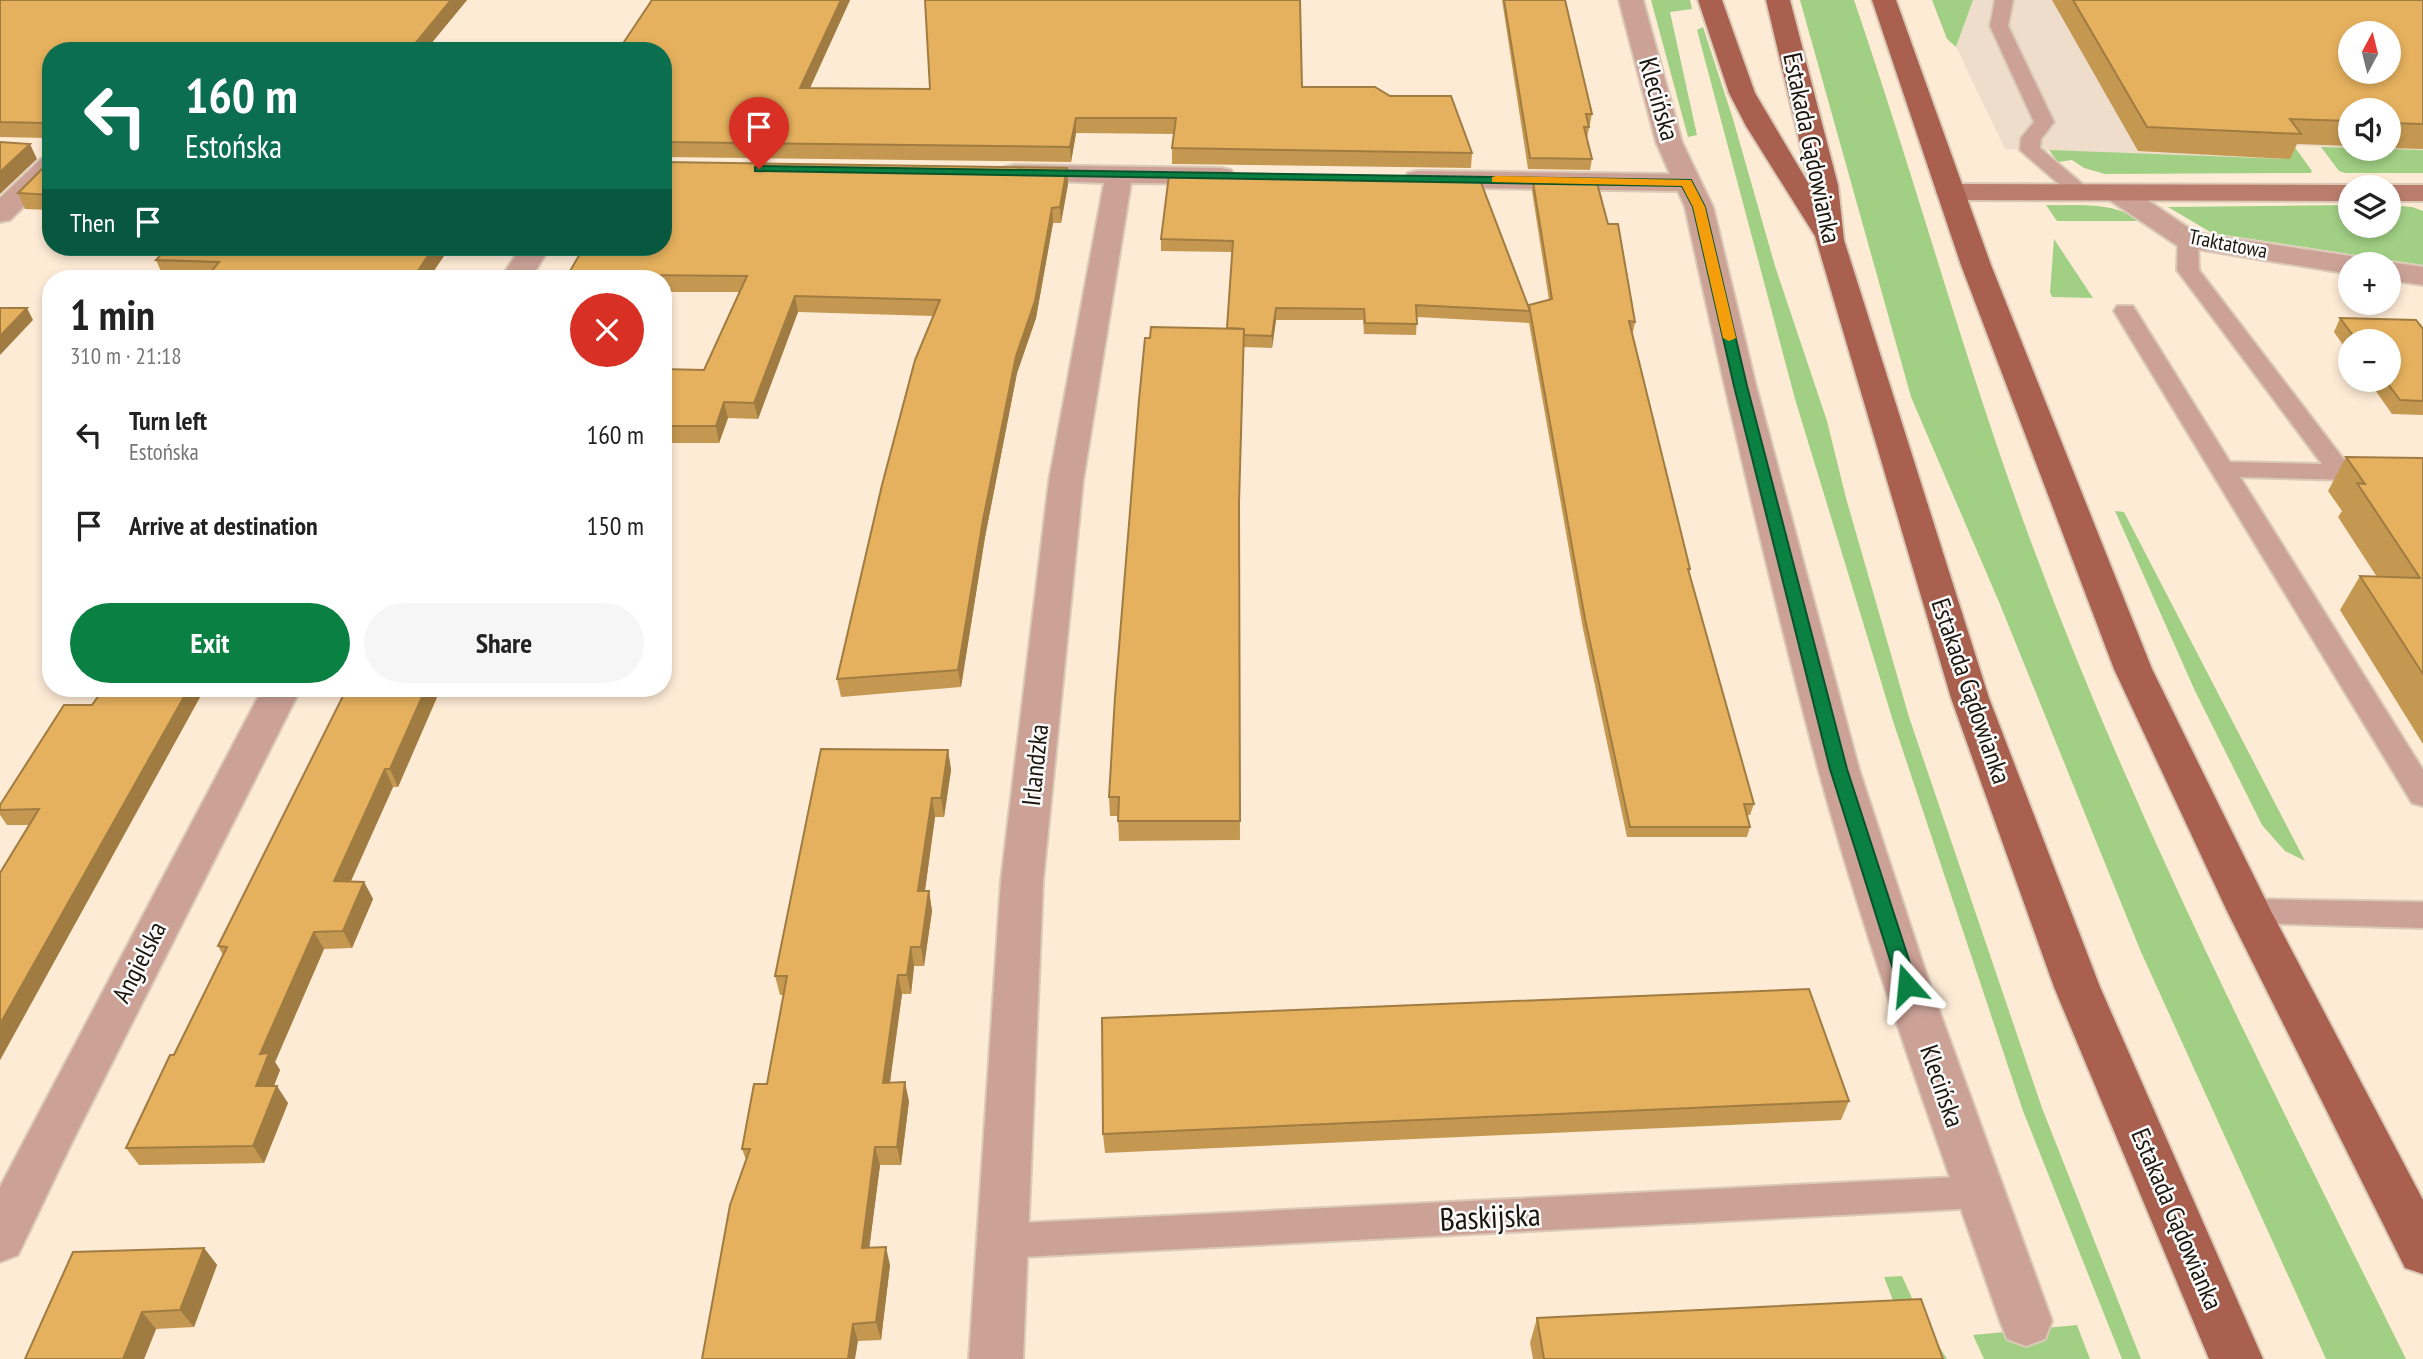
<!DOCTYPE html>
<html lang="en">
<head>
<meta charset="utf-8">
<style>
  :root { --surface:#fff; --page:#f6f6f6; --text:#222; --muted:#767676; --accent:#0b8043 }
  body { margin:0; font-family:"PT Sans Narrow",sans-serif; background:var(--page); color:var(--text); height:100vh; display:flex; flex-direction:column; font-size:26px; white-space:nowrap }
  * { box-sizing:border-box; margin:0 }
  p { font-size:23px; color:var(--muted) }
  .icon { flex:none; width:38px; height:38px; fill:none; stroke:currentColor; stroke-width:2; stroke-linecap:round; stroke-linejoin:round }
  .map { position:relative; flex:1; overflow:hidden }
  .panel { position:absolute; left:42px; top:270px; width:630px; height:427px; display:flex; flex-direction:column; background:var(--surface); border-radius:28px; box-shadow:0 4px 10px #0003 }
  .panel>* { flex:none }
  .banner { position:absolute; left:42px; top:42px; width:630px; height:214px; border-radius:28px; box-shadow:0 4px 10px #0003; background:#0b6e4f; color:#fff; overflow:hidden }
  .needle { width:46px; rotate:7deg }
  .buttons { position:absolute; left:2338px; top:21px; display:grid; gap:14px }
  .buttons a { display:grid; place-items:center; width:63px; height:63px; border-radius:50%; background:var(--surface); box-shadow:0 4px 10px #0003; font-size:35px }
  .pin { position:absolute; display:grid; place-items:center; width:60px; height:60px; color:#fff; margin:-72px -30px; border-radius:50% 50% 50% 0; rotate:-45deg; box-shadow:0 0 7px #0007 }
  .pin .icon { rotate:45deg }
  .me { position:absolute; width:77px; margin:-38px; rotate:342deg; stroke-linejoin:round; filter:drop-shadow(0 0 5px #0008) }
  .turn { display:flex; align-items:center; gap:24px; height:147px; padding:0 28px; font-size:32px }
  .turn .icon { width:91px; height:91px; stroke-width:2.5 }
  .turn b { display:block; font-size:49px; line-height:60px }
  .then { display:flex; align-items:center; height:66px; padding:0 28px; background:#0003; gap:14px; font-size:26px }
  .round { display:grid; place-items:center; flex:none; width:74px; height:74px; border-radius:37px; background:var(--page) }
  .headline { display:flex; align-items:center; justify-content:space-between; height:119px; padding:0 28px }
  h1 { font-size:42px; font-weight:700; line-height:52px }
  .primary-button { display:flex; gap:14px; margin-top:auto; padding:14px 28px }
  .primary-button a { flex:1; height:80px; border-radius:42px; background:var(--accent); color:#fff; font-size:28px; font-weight:700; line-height:80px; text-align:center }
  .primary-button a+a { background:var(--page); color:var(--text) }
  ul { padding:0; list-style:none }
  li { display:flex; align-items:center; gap:21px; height:91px; padding:0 28px }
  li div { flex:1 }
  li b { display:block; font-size:26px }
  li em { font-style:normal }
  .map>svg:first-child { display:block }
  .industrial { fill:#efddcc; fill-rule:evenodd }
  .green { fill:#a1d084 }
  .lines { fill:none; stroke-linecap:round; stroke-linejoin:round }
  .service-casing { stroke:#dac9b6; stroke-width:4 }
  .minor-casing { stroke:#dac9b6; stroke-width:4 }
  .secondary-casing { stroke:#dac9b6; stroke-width:4 }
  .primary-casing { stroke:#dac9b6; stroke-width:4 }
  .service { fill:#cca297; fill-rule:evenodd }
  .minor { fill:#cca297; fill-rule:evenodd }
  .secondary { fill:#b97c6d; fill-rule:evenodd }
  .primary { fill:#a9604e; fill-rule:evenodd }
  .wall { fill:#c59851 }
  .shaded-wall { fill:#a07c42 }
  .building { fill:#e5b15e; stroke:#a07c42; stroke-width:2; fill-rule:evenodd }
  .route { fill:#0b8043; stroke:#07532c; stroke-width:2 }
  .slow { fill:#f59e0b }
  .labels { text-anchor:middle; stroke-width:5; stroke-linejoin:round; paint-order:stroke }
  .far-street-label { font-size:21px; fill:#1c150b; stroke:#fbfbfb }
  .street-label { font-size:26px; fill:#1c150b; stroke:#fbfbfb }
  .near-street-label { font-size:32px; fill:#1c150b; stroke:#fbfbfb }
</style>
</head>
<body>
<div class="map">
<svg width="2423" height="1359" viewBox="0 0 2423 1359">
  <rect width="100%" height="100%" fill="#feebd6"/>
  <path class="industrial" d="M1973 0H2423V150L2377 149H2389V110H2350V148L2281 145 2290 159 2005 149 1956 47ZM2350 33H2389V72H2350Z"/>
  <g class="green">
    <polygon points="1651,0 1690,0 1692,9 1670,12 1697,135 1688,137"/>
    <path d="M1800 0H1854C1913 172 1961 349 2023 520 2128 809 2270 1084 2406 1359H2326L2141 952 1999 602 1911 397Z"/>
    <polygon points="1932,0 1973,0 1956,47 1947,39"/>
    <polygon points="1703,27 1733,119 1775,266 1827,421 1846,498 1909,717 2042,1108 2141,1359 2122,1359 2023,1111 1893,721 1795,399 1697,30"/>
    <polygon points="2294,146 2312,171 2311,173 2105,174 2084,168 2072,160 2058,162 2049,150 2289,159"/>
    <polygon points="2321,147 2423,150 2423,173 2345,173 2339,171"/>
    <path d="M2046 205C2077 206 2114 201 2139 221H2057Z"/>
    <polygon points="2350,205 2350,226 2389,226 2389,205 2412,207 2423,211 2423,265 2212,233 2168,207"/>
    <polygon points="2054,239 2093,298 2052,297 2050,292"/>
    <polygon points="2115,511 2124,512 2305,861 2285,851 2262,825 2195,691"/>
    <polygon points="1902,1276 1919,1314 1947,1359 1924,1359 1901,1321 1884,1277"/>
    <polygon points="2077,1325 2090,1359 1984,1359 1973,1335"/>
  </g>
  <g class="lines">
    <defs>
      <g id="service">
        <polygon points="1995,0 2013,0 2008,26 2054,122 2041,139 2040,148 2087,188 2090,192 2087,196 2073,196 2020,150 2021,138 2034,122 1990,26"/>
        <polygon points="2188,234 2195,236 2198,240 2199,270 2348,465 2423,466 2423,482 2240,477 2423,770 2423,806 2412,803 2114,311 2117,306 2133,306 2230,462 2322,464 2177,270 2178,240 2181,236"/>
        <polygon points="2249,899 2423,902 2423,928 2249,923 2238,920 2233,911 2238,902"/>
        <polygon points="1979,1176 1992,1181 1997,1192 1992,1203 1979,1208 1001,1258 988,1253 983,1241 988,1229 1001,1224"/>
      </g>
      <g id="minor">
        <path d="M1619 0H1643L1682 142 1713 207 1756 386 1859 769 1930 985 2052 1321 2045 1339 2026 1346 2007 1339 2000 1321C1937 1138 1869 955 1818 768 1769 582 1726 395 1685 207L1678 191 1418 187 1408 185 1404 179 1408 173 1418 171 1670 174 1656 142Z"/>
        <polygon points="51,157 51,180 10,220 0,222 0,198 41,159"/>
        <polygon points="1015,165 1221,168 1231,170 1235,176 1231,182 1221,184 1131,183 1083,481 1043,881 1023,1359 969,1359 1001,881 1049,481 1104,183 1005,179 1001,173 1005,167"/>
        <polygon points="2118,185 2128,187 2196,233 2350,256 2360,259 2364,264 2350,264 2350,274 2178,246 2108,199 2104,193 2108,187"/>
        <polygon points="521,247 550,247 531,278 501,278"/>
        <polygon points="2389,262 2423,267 2423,285 2389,280 2389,264 2380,264"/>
        <polygon points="263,688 301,688 73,1140 18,1255 0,1262 0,1187"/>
      </g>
      <g id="secondary">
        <polygon points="1950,184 2350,185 2360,187 2350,187 2350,201 1950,200 1940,198 1936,192 1940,186"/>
        <polygon points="2389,185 2423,185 2423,201 2389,201 2389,187 2379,187"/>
      </g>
      <g id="primary">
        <polygon points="1698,0 1722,0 1755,93 1810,186 1766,0 1790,0 1838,185 1844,240 1989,698 2100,987 2263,1359 2209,1359 2054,987 1951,698 1815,236 1746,126 1729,93"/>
        <polygon points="1872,0 1896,0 1991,265 2152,669 2271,911 2423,1200 2423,1274 2405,1268 2227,911 2114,669 1961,265"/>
      </g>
    </defs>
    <use href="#service" class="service-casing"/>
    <use href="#minor" class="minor-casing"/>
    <use href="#secondary" class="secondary-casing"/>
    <use href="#primary" class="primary-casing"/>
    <use href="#service" class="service"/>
    <use href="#minor" class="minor"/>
    <use href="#secondary" class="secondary"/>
    <use href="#primary" class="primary"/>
  </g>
  <g class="wall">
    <polygon points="0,0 467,0 425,51 51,51 51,210 25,209 18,193 46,165 46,138 0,137"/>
    <polygon points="652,0 850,0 810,88 930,89 1302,87 1472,153 1471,168 1172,164 1172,148 1174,134 1076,133 1071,162 663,157 663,51"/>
    <polygon points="1502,0 1565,0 1592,114 1587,138 1592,159 1590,170 1528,169"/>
    <polygon points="2052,0 2423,0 2423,149 2389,148 2389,110 2350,110 2350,146 2297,144 2290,159 2138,151"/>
    <polygon points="1067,168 1068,184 1061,223 1053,223 1036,318 1017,373 985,537 961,687 841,697 837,679 933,316 798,312 758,419 728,418 719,443 663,443 663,369 704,370 739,292 663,292 663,278 566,278"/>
    <polygon points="1169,175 1529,307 1549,300 1532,191 1533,182 1608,224 1635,322 1633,332 1631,332 1690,569 1689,573 1754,804 1750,815 1747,815 1750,827 1747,837 1627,837 1583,629 1529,323 1417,317 1416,335 1364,334 1363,320 1276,320 1272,348 1244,347 1239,513 1240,840 1119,841 1118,816 1110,816 1109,797 1150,338 1227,328 1232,252 1161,251 1161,239"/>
    <polygon points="168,247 450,247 429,278 163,276 156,260"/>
    <polygon points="2340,318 2423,329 2423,415 2392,414 2368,380 2389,380 2389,341 2350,341 2350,355 2334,332"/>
    <polygon points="2346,457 2423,458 2423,744 2340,610 2360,576 2377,577 2338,517 2342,511 2328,491"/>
    <polygon points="104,688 209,688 205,688 0,1060 0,873 29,825 7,825 0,815 0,810 92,705"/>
    <polygon points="347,688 441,688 398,787 393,787 350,882 364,882 373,899 352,948 324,949 275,1062 280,1070 274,1086 288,1103 264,1163 139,1165 126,1148 223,955 218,946"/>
    <polygon points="948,750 951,770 944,817 935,817 925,891 929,891 932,911 924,966 914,966 911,994 902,994 890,1083 909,1101 901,1165 880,1165 869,1248 890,1265 881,1340 858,1341 746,1160 742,1149 767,1084 784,995 780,995 775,976"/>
    <polygon points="1849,1101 1841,1120 1105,1153 1103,1134"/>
    <polygon points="204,1248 217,1265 194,1327 156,1329 144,1359 25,1359"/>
    <polygon points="1537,1318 1943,1359 1533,1359 1530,1343"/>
  </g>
  <g class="shaded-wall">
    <polygon points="451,0 467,0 425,51 409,51"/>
    <polygon points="841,0 850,0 803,103 800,88"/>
    <polygon points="1076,118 1076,133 1071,162 1070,147"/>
    <polygon points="30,144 37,159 0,194 0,172"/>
    <polygon points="1067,168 1068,184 1061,223 1060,207"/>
    <polygon points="1052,208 1053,223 1036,318 1017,373 985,537 961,687 958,670 983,520 1016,356"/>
    <polygon points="434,247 450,247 429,278 413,278"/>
    <polygon points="795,296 798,312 758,419 754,403"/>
    <polygon points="27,308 33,320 0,355 0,336"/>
    <polygon points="1276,308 1276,320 1272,348 1272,336"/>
    <polygon points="724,402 728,418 719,443 716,426"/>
    <polygon points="189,688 205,688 0,1060 0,1024"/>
    <polygon points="426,688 441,688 398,787 390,769"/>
    <polygon points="948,750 951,770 944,817 941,798"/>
    <polygon points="385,769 393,787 343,899 334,881"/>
    <polygon points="932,798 935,817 922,911 918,891"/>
    <polygon points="364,882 373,899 352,948 343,931"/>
    <polygon points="929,891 932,911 924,966 921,947"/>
    <polygon points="314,932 324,949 275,1062 280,1070 267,1103 256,1086 260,1054"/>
    <polygon points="911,947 914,966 911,994 907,975"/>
    <polygon points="898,975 902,994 887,1102 883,1083"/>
    <polygon points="905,1082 909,1101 901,1165 897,1147"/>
    <polygon points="277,1086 288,1103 264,1163 253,1146"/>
    <polygon points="875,1147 880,1165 867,1266 862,1248"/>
    <polygon points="886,1247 890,1265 881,1340 876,1322"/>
    <polygon points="204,1248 217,1265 194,1327 180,1310"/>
    <polygon points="142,1312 156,1329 144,1359 123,1359"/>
    <polygon points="853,1324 858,1341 855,1359 848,1359"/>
  </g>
  <g class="building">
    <polygon points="0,0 451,0 409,51 51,51 51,195 18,193 46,165 46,126 44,123 0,122"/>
    <polygon points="652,0 841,0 800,88 930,89 925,0 1300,0 1302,87 1375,87 1390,96 1451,96 1472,153 1172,148 1176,118 1076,118 1070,147 663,142 663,51 618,51"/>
    <polygon points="1504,0 1565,0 1592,114 1586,114 1589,127 1584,127 1592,159 1530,158"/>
    <path d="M2073 0H2423V124L2389 123V110H2350V121L2290 119 2301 134 2147 127ZM2350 33H2389V72H2350Z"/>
    <polygon points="0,142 30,144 0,172"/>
    <polygon points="663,162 1067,168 1060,207 1052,208 1035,301 1016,356 983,520 958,670 837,679 882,485 915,360 940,300 795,296 754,403 724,402 716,426 663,426 663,369 704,370 747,276 633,275 631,278 566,278 584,247 663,247"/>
    <polygon points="1169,175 1480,180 1530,311 1416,305 1417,324 1365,323 1364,309 1276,308 1272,336 1244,335 1244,329 1227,328 1233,241 1161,239"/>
    <polygon points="1533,182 1597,183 1608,224 1618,224 1635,322 1629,321 1690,569 1688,569 1754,804 1744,804 1750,827 1630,827 1585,619 1529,305 1552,299"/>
    <polygon points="168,247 434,247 413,278 206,278 219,262 156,260"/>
    <polygon points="0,308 27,308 0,336"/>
    <polygon points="2340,318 2416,320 2423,329 2423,401 2400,400 2385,380 2389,380 2389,341 2357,341"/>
    <polygon points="1151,327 1244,329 1239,503 1240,821 1118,821 1119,797 1109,797 1115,697 1139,400 1145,338 1150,338"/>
    <polygon points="2346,457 2423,458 2423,674 2360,576 2420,578 2357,483 2365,484"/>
    <polygon points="104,688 189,688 0,1024 0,873 39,809 0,810 0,805 64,705 92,705"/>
    <polygon points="347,688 426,688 390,769 385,769 334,881 364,882 343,931 314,932 260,1054 269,1053 256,1086 277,1086 253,1146 126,1148 170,1055 174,1055 227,947 218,946"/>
    <polygon points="821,749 948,750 941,798 932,798 918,891 929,891 921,947 911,947 907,975 898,975 883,1083 905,1082 897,1147 875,1147 862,1248 886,1247 876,1322 853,1324 848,1359 702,1359 730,1205 750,1149 742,1149 754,1084 767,1084 787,976 775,976"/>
    <polygon points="1809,989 1849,1101 1103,1134 1102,1018"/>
    <polygon points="204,1248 180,1310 142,1312 123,1359 25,1359 73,1252"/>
    <polygon points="1921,1299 1943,1359 1544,1359 1537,1318"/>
  </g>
  <polygon class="route" points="759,166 1691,180 1705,207 1747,386 1847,769 1917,985 1914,990 1907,992 1901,990 1898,985 1830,769 1734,386 1693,207 1682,186 755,171 755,167"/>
  <polygon class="slow" points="1496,176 1691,180 1705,207 1736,338 1729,341 1723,338 1693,207 1682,186 1492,182 1492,177"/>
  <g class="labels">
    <g class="far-street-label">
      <text transform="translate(2228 244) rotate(11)" y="7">Traktatowa</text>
    </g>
    <g class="street-label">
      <text transform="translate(1659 99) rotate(74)" y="9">Klecińska</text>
      <text transform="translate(1812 148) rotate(78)" y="9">Estakada Gądowianka</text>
      <text transform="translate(1971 691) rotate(71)" y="9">Estakada Gądowianka</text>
      <text transform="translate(1035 765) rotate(-84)" y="9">Irlandzka</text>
      <text transform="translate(139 962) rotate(-63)" y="9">Angielska</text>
      <text transform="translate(1942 1086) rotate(71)" y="9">Klecińska</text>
      <text transform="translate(2177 1219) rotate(67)" y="9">Estakada Gądowianka</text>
    </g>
    <g class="near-street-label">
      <text transform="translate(1490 1217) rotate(-3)" y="11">Baskijska</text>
    </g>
  </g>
</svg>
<div class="buttons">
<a><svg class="needle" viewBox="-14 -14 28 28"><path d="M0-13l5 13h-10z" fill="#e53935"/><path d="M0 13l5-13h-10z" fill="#767676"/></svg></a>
<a><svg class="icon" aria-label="sound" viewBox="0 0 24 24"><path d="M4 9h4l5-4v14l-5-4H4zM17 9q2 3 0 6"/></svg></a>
<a><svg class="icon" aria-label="layers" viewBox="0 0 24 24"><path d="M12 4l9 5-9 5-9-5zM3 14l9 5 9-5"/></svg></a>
<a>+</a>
<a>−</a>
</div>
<div class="pin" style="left:759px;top:169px;background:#d93025"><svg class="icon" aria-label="arrive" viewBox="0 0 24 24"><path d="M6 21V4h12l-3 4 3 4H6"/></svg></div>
<svg class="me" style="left:1907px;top:985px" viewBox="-20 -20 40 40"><path d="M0-17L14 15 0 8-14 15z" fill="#0b8043" stroke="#fff" stroke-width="4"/></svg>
<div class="banner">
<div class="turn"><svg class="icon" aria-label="left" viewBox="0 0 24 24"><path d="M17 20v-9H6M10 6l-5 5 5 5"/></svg><div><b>160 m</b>Estońska</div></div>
<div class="then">Then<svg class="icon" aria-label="arrive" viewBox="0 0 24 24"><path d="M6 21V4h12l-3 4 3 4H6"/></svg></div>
</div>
<section class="panel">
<div class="headline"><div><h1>1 min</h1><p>310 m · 21:18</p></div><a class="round" style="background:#d93025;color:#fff"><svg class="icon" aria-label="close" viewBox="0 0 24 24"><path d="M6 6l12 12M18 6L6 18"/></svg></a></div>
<ul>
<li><svg class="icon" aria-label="left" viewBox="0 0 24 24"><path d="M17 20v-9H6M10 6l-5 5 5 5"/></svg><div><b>Turn left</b><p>Estońska</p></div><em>160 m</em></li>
<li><svg class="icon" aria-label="arrive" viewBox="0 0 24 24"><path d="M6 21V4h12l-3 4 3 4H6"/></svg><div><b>Arrive at destination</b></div><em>150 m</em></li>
</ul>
<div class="primary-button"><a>Exit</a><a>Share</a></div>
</section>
</div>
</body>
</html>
